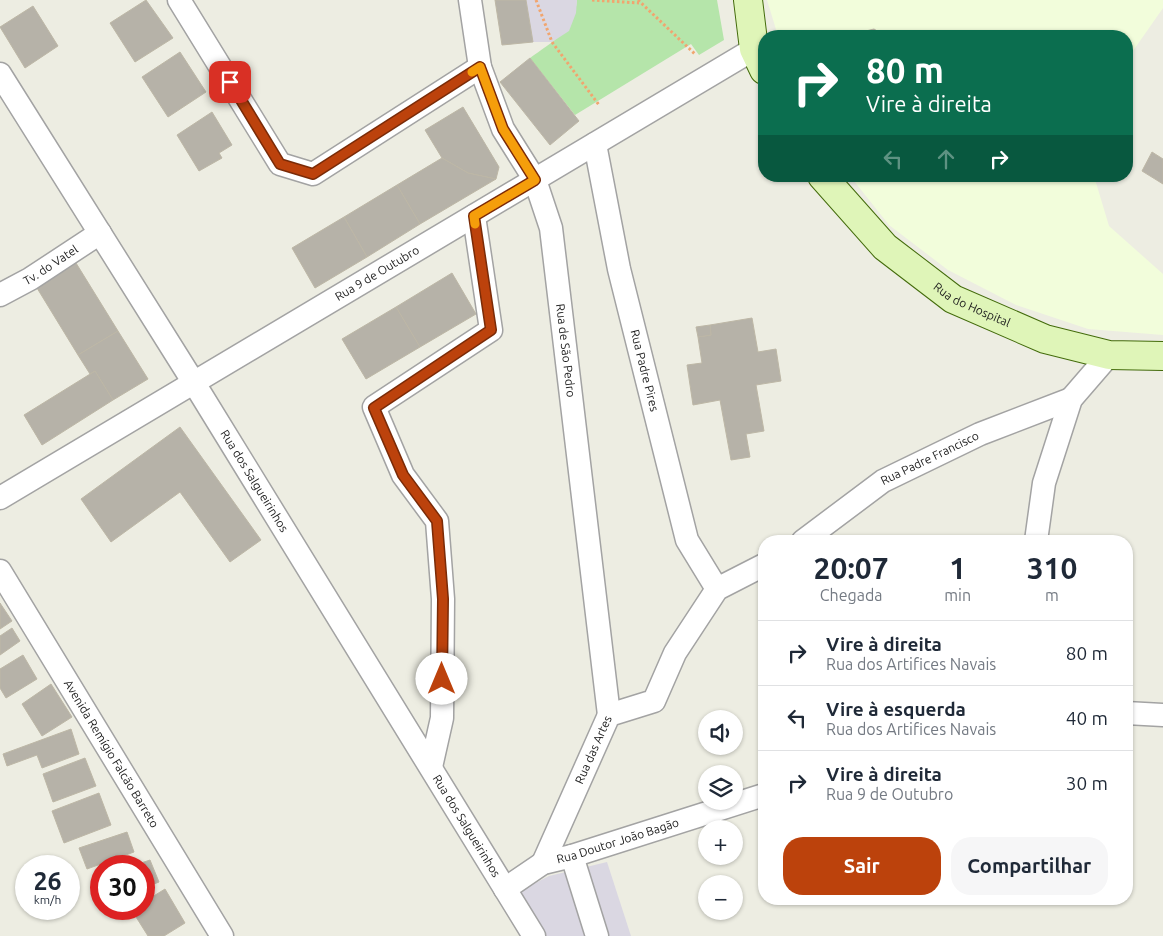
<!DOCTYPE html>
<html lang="pt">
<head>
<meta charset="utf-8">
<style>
  :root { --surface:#fff; --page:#f6f6f7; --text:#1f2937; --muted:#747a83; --line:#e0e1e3; --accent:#bc420c }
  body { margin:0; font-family:Ubuntu,sans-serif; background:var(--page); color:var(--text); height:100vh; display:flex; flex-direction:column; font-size:19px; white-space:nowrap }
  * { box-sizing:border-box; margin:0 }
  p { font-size:16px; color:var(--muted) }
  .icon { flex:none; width:28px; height:28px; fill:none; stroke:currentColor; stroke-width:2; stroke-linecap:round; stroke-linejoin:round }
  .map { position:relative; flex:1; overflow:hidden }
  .details { position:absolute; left:758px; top:535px; width:375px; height:370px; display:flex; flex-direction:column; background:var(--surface); border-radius:20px; box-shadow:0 1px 4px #0004 }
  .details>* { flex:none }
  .guide { position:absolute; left:758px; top:30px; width:375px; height:152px; border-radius:20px; box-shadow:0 1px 4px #0004; background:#0b6e4f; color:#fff; overflow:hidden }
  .tools { position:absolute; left:698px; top:710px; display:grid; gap:10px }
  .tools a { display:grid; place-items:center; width:45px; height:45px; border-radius:50%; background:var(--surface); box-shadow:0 1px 4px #0004; font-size:25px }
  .speed { position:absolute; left:15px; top:855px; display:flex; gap:10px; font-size:25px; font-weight:700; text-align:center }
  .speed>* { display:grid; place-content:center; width:65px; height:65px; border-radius:50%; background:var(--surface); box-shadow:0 1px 4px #0004; line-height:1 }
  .speed small { font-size:12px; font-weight:400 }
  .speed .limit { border:8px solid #d22; background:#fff; color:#111 }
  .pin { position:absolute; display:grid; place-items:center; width:42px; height:42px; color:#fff; margin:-21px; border-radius:10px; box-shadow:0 2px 8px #0006 }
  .me { position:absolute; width:55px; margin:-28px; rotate:0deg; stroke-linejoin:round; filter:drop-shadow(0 0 4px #0008) }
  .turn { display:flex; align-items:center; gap:18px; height:105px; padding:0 25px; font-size:22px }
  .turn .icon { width:65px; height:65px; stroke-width:2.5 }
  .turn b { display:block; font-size:35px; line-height:42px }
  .lanes { display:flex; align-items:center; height:48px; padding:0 25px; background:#0003; justify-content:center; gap:25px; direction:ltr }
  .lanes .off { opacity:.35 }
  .eta { display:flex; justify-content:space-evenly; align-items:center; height:85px; text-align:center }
  .eta b { font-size:30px; font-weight:600; line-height:35px }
  .primary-button { display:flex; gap:10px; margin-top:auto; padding:10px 25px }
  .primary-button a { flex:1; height:58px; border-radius:20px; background:var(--accent); color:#fff; font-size:20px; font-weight:600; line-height:58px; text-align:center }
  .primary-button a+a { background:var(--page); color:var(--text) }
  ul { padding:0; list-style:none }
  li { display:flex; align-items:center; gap:15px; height:65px; padding:0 25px; border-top:1px solid var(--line) }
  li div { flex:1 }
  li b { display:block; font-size:19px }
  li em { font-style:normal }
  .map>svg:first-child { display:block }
  .education { fill:#f2fddb }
  .grass { fill:#b5e5aa }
  .plaza { fill:#dad7e2 }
  .building { fill:#b6b2a8; stroke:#bdb7a6 }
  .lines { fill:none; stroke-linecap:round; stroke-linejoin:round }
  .street-casing { stroke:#a3a3a3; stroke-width:25 }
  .secondary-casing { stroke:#436b0b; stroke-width:30 }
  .path { stroke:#f1a56f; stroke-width:3; stroke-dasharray:2.5 2.5; stroke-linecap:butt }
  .street { stroke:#fff; stroke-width:22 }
  .secondary { stroke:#dff5b8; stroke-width:28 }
  .route-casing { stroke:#7a2b08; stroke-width:12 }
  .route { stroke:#bc420c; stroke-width:9 }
  .slow { stroke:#f59e0b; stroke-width:9 }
  .labels { text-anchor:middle; stroke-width:5; stroke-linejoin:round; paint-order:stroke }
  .street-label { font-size:12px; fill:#1c1c1c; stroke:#fff }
</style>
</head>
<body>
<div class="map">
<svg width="1163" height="936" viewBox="0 0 1163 936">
  <rect width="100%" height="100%" fill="#edede2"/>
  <g class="education">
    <polygon points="767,0 1163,0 1163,8 1126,61 1126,36 778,36"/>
    <polygon points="850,176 1094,176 1109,226 1163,274 1163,335 1088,329 1016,305 948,270 889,225"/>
  </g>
  <path class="grass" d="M577 0H717L724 40 699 55 691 44 575 115 530 58C552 42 574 31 577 0Z"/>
  <g class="plaza">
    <polygon points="526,0 577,0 576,13 569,31 552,42 533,42"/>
    <polygon points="607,862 631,936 520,936 499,902 549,876"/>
  </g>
  <g class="building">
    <polygon points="146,0 173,38 135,62 110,23"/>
    <polygon points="495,0 526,0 533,42 502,45"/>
    <polygon points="33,6 58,46 25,68 0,27"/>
    <polygon points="874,29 885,36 862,36 866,31"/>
    <polygon points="180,52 206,92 168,117 142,77"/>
    <polygon points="530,58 579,121 550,145 500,82"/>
    <polygon points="463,107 499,167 496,179 468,173 442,158 425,130"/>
    <polygon points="212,112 232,145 219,153 222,158 199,171 177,135"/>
    <polygon points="1152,152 1163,159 1163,184 1142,171"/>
    <polygon points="442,158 468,173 496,179 420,224 397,185"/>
    <polygon points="397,185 420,224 367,257 344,217"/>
    <polygon points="344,217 367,257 315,288 292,248"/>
    <polygon points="76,263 118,331 78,355 37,288"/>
    <polygon points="452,273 476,314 420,347 396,307"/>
    <polygon points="396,307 420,347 366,379 342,339"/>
    <polygon points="752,318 758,352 776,349 781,381 756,385 764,431 746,434 750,457 731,460 720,400 693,405 687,365 702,363 698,337 711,335 710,325"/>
    <polygon points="710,325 711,335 698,337 696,327"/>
    <polygon points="118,331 148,379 113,400 95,371 90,374 78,355"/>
    <polygon points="95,371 113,400 42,445 24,415"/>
    <polygon points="180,427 261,540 230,562 180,492 111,542 81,499"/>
    <polygon points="0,603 12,621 0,629"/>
    <polygon points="12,628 20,641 0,655 0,636"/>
    <polygon points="23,655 37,679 6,698 0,688 0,669"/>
    <polygon points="51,684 72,717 42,736 22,704"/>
    <polygon points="71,729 79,754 42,768 37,755 7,766 3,754"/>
    <polygon points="85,758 96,786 53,802 43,774"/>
    <polygon points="99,793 111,825 64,843 52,811"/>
    <polygon points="127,832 134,852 87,869 79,848"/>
    <polygon points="150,860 159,882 144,888 144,866 132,866"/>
    <polygon points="165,889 185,923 164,936 148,936 131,909 144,909 144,902"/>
  </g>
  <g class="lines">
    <defs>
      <g id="street">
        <polyline points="179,0 280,164 313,174 480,67"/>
        <path id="s1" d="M470 0 480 67 503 129 535 180 551 228 609 715"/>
        <path id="s2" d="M0 74 194 383 534 936"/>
        <path id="s3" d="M595 144 619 269 687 540 717 589"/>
        <path id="s4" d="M0 295 30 279 100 233"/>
        <path id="s5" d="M0 498 754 49"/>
        <path id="s6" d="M803 541 883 481 980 434 1071 399"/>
        <polyline points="1036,541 1044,483 1071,399 1109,355"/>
        <path id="s7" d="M0 571 222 936"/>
        <polyline points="1126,713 1163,715"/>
        <polyline points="431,767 442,718 443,599 437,521 403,475 374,407 491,330 474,216"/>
        <polyline points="572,856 597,936"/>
        <path id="s8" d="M543 863 609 715 654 701 675 653 717 589 764 565"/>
        <path id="s9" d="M505 889 543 863 572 856 764 795"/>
      </g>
      <g id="secondary">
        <polyline points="748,0 754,49 764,70"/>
        <path id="s10" d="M822 176 885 247 953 299 1045 339 1109 355 1163 356"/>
      </g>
    </defs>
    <use href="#street" class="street-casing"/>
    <use href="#secondary" class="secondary-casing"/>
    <g class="path">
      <polyline points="536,0 552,42 599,105"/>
      <polyline points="592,0 639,3"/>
      <polyline points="638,0 696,55"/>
    </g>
    <use href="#street" class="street"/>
    <use href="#secondary" class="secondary"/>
  </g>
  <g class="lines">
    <defs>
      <polyline id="route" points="230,82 280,164 313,174 480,67 503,129 535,180 474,216 491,330 374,408 403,475 437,521 443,599 442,679"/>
    </defs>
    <use href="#route" class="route-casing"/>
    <use href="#route" class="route"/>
    <polyline class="slow" points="472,72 480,67 503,129 535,180 474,216 475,224"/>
  </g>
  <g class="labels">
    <g class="street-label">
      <text dy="4" stroke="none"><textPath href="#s4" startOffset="59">Tv. do Vatel</textPath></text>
      <text dy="4" stroke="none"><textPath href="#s5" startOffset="439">Rua 9 de Outubro</textPath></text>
      <text dy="4" stroke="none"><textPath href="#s10" startOffset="200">Rua do Hospital</textPath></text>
      <text dy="4" stroke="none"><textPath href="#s1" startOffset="368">Rua de São Pedro</textPath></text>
      <text dy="4" stroke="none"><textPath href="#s3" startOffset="232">Rua Padre Pires</textPath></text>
      <text dy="4" stroke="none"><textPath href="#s6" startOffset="152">Rua Padre Francisco</textPath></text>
      <text dy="4" stroke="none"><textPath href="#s2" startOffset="480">Rua dos Salgueirinhos</textPath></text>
      <text dy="4" stroke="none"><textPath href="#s8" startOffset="124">Rua das Artes</textPath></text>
      <text dy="4" stroke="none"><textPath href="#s7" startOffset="214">Avenida Remígio Falcão Barreto</textPath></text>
      <text dy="4" stroke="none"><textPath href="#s2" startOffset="885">Rua dos Salgueirinhos</textPath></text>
      <text dy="4" stroke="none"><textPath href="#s9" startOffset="124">Rua Doutor João Bagão</textPath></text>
    </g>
  </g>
</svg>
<div class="tools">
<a><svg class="icon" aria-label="sound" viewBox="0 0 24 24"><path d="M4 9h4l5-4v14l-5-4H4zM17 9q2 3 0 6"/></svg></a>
<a><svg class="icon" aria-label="layers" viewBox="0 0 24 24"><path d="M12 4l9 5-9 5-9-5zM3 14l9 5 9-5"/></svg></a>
<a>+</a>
<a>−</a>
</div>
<div class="speed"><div>26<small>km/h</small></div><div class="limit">30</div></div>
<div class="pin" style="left:230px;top:82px;background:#d93025"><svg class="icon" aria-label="arrive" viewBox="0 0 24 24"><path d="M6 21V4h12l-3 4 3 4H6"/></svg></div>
<svg class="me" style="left:442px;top:679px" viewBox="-20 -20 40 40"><circle r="19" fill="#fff"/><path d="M0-13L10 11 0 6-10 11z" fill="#bc420c"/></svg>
<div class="guide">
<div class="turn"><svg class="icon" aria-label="right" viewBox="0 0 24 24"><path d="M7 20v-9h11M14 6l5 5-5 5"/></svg><div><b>80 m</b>Vire à direita</div></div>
<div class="lanes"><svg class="icon off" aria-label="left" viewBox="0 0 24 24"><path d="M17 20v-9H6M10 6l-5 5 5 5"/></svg><svg class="icon off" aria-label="ahead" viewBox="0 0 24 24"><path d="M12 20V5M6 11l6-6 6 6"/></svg><svg class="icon" aria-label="right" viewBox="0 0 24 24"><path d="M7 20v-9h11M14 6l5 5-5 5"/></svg></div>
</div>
<section class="details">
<div class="eta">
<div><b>20:07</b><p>Chegada</p></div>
<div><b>1</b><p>min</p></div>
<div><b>310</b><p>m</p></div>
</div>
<ul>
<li><svg class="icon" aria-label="right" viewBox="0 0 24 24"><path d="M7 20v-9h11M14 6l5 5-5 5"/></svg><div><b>Vire à direita</b><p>Rua dos Artifices Navais</p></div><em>80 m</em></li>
<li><svg class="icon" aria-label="left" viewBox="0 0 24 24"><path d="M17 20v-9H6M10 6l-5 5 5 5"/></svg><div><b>Vire à esquerda</b><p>Rua dos Artifices Navais</p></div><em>40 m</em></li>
<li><svg class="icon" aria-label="right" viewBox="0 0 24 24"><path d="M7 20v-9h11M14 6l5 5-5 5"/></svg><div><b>Vire à direita</b><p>Rua 9 de Outubro</p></div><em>30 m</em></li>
</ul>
<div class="primary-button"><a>Sair</a><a>Compartilhar</a></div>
</section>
</div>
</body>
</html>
